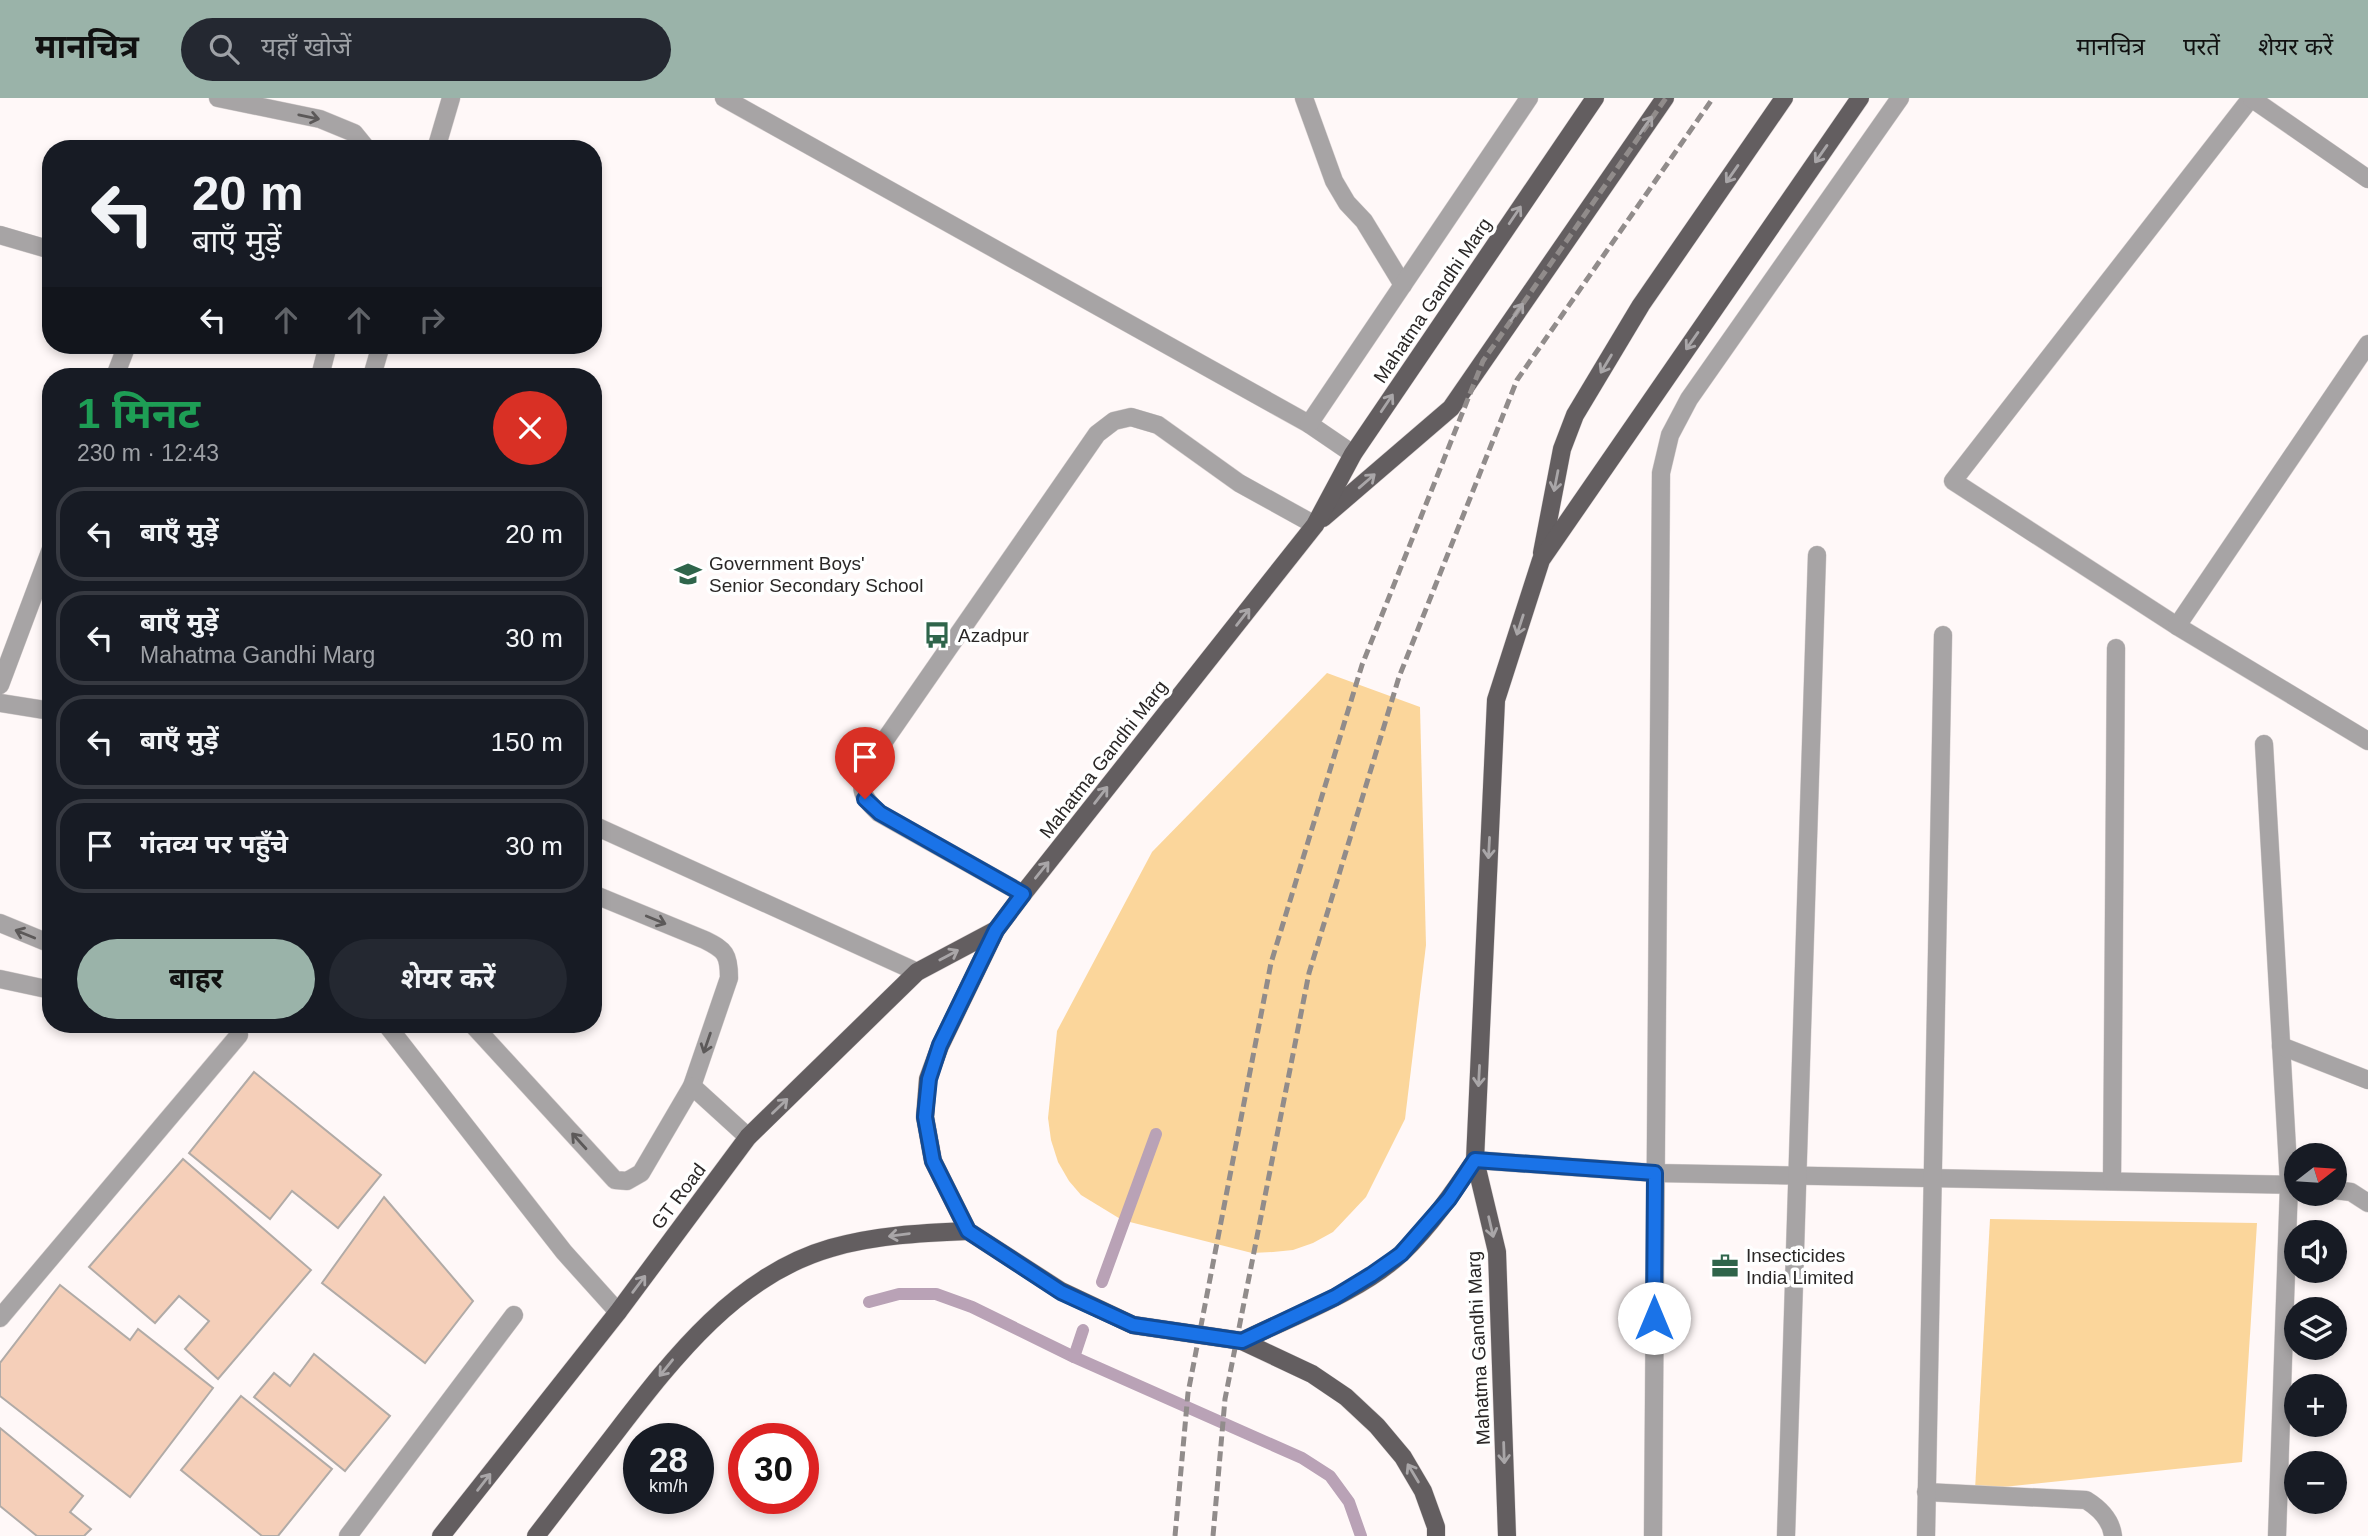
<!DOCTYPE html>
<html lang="hi">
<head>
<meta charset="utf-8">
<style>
  :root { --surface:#171b24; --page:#242831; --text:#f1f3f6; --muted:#9ea1a6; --line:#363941; --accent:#9ab3a9 }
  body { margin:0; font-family:Arial,"Noto Sans Devanagari",sans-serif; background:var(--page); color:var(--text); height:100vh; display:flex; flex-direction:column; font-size:26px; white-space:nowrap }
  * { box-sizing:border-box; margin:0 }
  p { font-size:23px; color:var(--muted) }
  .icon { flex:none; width:38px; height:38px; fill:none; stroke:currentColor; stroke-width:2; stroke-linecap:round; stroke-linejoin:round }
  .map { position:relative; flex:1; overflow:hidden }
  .drawer { position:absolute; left:42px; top:270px; width:560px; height:665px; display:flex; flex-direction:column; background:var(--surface); border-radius:28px; box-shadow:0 4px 10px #0003 }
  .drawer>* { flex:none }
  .hud { position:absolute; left:42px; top:42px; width:560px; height:214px; border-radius:28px; box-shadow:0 4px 10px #0003; background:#171b24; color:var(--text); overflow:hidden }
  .needle { width:46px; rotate:73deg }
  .controls { position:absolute; left:2284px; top:1045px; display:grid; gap:14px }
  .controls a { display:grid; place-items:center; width:63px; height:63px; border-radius:50%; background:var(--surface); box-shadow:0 4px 10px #0003; font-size:35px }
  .speed { position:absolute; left:623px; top:1325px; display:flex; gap:14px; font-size:35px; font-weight:700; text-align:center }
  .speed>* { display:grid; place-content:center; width:91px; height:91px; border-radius:50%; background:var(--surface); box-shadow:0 4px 10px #0003; line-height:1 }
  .speed small { font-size:18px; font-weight:400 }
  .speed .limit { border:10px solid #d22; background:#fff; color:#111 }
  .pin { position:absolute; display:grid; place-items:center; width:60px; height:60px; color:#fff; margin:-72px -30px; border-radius:50% 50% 50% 0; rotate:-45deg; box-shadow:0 0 7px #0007 }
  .pin .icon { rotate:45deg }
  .me { position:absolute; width:77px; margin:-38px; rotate:0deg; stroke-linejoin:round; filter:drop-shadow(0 0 5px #0008) }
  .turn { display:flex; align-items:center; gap:24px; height:147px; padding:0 35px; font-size:32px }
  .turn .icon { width:91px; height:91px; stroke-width:2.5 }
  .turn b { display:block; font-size:49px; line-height:60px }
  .lanes { display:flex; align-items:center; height:66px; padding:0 35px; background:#0003; justify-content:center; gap:35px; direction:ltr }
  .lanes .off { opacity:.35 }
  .round { display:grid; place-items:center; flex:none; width:74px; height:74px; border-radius:37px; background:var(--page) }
  .overview { display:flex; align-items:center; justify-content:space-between; height:119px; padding:0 35px }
  h1 { font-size:42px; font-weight:700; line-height:52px; color:#1e9e55 }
  .cta { display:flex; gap:14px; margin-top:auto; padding:14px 35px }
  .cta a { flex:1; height:80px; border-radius:42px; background:var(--accent); color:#111; font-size:28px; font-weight:700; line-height:80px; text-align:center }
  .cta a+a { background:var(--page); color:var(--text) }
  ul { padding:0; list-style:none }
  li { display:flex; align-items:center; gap:21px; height:94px; margin:0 14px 10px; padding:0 21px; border:4px solid var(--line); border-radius:28px }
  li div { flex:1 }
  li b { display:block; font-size:26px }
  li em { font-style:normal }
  header { display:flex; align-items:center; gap:42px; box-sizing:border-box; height:98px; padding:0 35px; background:var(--accent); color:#111 }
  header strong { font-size:33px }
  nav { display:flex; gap:38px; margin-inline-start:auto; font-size:24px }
  .search { width:490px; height:63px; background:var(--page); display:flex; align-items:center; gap:18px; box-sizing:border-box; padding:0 24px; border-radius:38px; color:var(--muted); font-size:26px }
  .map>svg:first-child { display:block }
  .green { fill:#fbd69b }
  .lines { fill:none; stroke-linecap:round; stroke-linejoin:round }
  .stream { stroke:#b9a2b6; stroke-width:12 }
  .building { fill:#f5cfb9; stroke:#b1aba7; stroke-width:2 }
  .minor-casing { stroke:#d9d2d2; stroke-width:19 }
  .major-casing { stroke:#d9d2d2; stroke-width:19 }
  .minor { stroke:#a7a4a5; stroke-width:18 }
  .major { stroke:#635e60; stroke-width:18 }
  .rail { stroke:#918c8b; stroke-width:5; stroke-dasharray:10 5; stroke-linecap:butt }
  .oneway { stroke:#5c5959 }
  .oneway2 { stroke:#a9a6a8 }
  .route-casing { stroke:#114b97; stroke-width:18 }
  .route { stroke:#1a73e8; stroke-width:12 }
  .labels { text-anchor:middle; stroke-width:7; stroke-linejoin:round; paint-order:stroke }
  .street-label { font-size:19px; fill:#2a2726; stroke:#fff }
  .poi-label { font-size:19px; fill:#2a2726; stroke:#fff; text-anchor:start }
</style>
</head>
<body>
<header>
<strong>मानचित्र</strong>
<div class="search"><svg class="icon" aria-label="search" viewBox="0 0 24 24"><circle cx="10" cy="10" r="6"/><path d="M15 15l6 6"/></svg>यहाँ खोजें</div>
<nav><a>मानचित्र</a><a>परतें</a><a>शेयर करें</a></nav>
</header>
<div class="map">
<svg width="2368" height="1438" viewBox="0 0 2368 1438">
  <rect width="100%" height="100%" fill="#fff8f8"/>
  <g class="green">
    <polygon points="1327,575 1420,609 1426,847 1405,1021 1366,1099 1333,1134 1313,1145 1293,1152 1273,1154 1252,1155 1122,1122 1081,1097 1069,1083 1058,1064 1051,1042 1048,1020 1057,933 1152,754"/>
    <polygon points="1990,1121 2257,1125 2242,1364 1975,1392"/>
  </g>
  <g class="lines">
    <g class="stream">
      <polyline points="1102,1184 1156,1036"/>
      <polyline points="869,1204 899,1196 936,1196 972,1209 1074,1259 1302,1360 1330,1378 1349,1404 1361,1438"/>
      <polyline points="1074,1259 1083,1232"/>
    </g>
  </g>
  <g class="building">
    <polygon points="254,974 381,1077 338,1130 292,1093 270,1121 189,1055"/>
    <polygon points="183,1061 311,1172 218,1281 185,1251 209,1223 179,1198 155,1225 89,1169"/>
    <polygon points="384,1099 473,1203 425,1265 322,1185"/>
    <polygon points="60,1187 130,1242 138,1231 213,1290 130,1399 0,1298 0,1265"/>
    <polygon points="314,1256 390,1318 345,1373 254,1299 274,1275 290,1288"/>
    <polygon points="241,1298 332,1371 278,1438 262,1438 181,1372"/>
    <polygon points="0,1330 83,1398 70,1414 91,1431 84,1438 37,1438 0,1408"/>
  </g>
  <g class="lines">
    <defs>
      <g id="minor">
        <polyline points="218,0 320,21 354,35 367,51"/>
        <polyline points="724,0 1309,326 1353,356"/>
        <polyline points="1304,0 1334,83 1347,105 1364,123 1403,187"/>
        <polyline points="2251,0 1953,383 2177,528 2368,643"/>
        <polyline points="2251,0 2368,81"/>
        <polyline points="436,51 451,0"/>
        <polyline points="0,137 51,152"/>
        <polyline points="115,278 127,247"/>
        <polyline points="320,278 328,247"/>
        <polyline points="372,278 381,247"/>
        <polyline points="1309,326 1529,0"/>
        <polyline points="2177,528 2368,246"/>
        <polyline points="0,587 51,451"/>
        <polyline points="0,605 51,613"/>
        <polyline points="2264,646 2289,1086 2277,1438"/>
        <polyline points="593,727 917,874"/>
        <path d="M1023 796 879 715C860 697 858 690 869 665L1097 336 1114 323 1131 319 1158 327 1239 385 1315 427"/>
        <polyline points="0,825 51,846"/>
        <polyline points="0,881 51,892"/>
        <polyline points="386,926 564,1154 618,1214"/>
        <path d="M472 926 615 1082 627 1083 641 1075 692 988 729 880C729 856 725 852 705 842L593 796"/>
        <polyline points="2281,948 2368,982"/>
        <polyline points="692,988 748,1039"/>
        <polyline points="1475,1062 1655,1075 2296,1087"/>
        <polyline points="2112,1083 2116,550"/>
        <polyline points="2334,1092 2351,1094 2368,1105"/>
        <polyline points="0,1220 239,937"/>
        <path d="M1926 1394 2086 1402C2099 1410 2111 1421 2113 1438"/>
        <polyline points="348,1438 514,1217"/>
        <polyline points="1653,1438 1661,375 1670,337 1689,301 1900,0"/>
        <polyline points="1786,1438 1817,457"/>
        <polyline points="1926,1438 1943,537"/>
      </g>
      <g id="major">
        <polyline points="1323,420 1451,310 1665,0"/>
        <polyline points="1542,455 1562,351 1575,317 1641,207 1784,0"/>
        <path d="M1242 1243C1293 1218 1360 1194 1402 1155 1430 1128 1453 1095 1475 1062"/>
        <polyline points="441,1438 618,1214 748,1039 917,874 996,832"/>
        <path d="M536 1438C563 1403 590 1368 617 1333 674 1259 737 1177 831 1150 876 1137 921 1135 968 1133"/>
        <polyline points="1436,1438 1436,1429 1423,1393 1403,1359 1377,1328 1346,1299 1312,1276 1242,1243 1133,1227 1061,1193 968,1133 933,1063 925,1019 928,981 940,948 996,832 1023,796 1315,427 1353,356 1595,0"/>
        <polyline points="1507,1438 1497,1154 1475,1062 1496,602 1541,462 1860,0"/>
      </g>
    </defs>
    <use href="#minor" class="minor-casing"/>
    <use href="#major" class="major-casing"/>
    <use href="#minor" class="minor"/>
    <use href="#major" class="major"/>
    <g class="rail">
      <polyline points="1175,1438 1188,1295 1271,865 1362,567 1483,263 1666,0"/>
      <polyline points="1213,1438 1225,1301 1309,875 1399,579 1517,282 1713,0"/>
    </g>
  </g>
  <defs><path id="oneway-shaft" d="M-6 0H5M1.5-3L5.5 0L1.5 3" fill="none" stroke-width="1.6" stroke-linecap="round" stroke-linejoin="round" transform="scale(1.75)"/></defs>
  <g class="oneway">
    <use href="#oneway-shaft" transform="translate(309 19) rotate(12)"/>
    <use href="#oneway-shaft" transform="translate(656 822) rotate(22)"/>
    <use href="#oneway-shaft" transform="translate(25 836) rotate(-158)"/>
    <use href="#oneway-shaft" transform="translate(707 945) rotate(109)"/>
    <use href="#oneway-shaft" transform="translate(579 1043) rotate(-132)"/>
  </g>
  <g class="oneway2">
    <use href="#oneway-shaft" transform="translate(1646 27) rotate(-55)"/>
    <use href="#oneway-shaft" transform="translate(1821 56) rotate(125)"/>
    <use href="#oneway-shaft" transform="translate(1732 76) rotate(125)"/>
    <use href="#oneway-shaft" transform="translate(1515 117) rotate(-56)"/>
    <use href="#oneway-shaft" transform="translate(1517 214) rotate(-55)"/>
    <use href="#oneway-shaft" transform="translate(1692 243) rotate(125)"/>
    <use href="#oneway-shaft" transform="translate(1606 266) rotate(121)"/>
    <use href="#oneway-shaft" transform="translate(1387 305) rotate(-56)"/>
    <use href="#oneway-shaft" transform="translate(1367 383) rotate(-41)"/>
    <use href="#oneway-shaft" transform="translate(1556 383) rotate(101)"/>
    <use href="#oneway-shaft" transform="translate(1243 519) rotate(-52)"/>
    <use href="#oneway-shaft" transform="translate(1520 527) rotate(108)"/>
    <use href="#oneway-shaft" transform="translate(1101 697) rotate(-52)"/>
    <use href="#oneway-shaft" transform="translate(1489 750) rotate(93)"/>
    <use href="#oneway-shaft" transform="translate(1042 772) rotate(-51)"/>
    <use href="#oneway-shaft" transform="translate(949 857) rotate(-28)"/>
    <use href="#oneway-shaft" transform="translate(1479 978) rotate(93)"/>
    <use href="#oneway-shaft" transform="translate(780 1008) rotate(-44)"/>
    <use href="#oneway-shaft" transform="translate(1491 1129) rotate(77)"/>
    <use href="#oneway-shaft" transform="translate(899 1137) rotate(172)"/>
    <use href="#oneway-shaft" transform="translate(639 1186) rotate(-53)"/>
    <use href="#oneway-shaft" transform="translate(666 1270) rotate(129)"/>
    <use href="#oneway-shaft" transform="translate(1504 1355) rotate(88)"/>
    <use href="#oneway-shaft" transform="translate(1413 1375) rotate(-121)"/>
    <use href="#oneway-shaft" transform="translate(484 1384) rotate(-52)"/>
  </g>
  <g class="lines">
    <defs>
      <polyline id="route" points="865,701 880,715 1023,796 996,832 940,947 929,981 925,1019 933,1063 968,1133 1061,1194 1133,1227 1242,1243 1335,1199 1371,1177 1401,1156 1449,1101 1475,1062 1655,1075 1654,1220"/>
    </defs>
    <use href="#route" class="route-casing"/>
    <use href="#route" class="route"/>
  </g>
  <defs>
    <symbol id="school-bare" viewBox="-9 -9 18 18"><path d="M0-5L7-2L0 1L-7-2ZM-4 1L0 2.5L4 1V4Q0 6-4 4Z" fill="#2f654b" stroke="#fff" stroke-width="2.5" paint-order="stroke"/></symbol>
    <symbol id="bus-bare" viewBox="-9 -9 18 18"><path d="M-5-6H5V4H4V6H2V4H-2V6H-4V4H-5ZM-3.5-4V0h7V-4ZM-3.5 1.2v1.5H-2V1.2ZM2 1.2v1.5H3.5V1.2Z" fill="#2f654b" stroke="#fff" stroke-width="2.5" paint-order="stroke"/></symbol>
    <symbol id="office-bare" viewBox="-9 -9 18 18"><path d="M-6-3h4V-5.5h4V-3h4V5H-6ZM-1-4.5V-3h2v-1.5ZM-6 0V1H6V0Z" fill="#2f654b" stroke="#fff" stroke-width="2.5" paint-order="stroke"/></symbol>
  </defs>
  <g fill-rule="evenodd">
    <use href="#school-bare" x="669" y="457" width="38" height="38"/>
    <use href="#bus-bare" x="918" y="518" width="38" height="38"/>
    <use href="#office-bare" x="1706" y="1149" width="38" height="38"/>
  </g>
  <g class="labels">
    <g class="street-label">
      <text transform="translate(1432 202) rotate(-56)" y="7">Mahatma Gandhi Marg</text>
      <text transform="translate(1103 661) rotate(-52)" y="7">Mahatma Gandhi Marg</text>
      <text transform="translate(678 1098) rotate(-53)" y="7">GT Road</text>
      <text transform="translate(1478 1250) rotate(-93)" y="7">Mahatma Gandhi Marg</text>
    </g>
    <g class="poi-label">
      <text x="709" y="472">Government Boys'<tspan x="709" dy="22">Senior Secondary School</tspan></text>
      <text x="958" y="544">Azadpur</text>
      <text x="1746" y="1164">Insecticides<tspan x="1746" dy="22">India Limited</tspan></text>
    </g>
  </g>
</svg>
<div class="controls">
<a><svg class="needle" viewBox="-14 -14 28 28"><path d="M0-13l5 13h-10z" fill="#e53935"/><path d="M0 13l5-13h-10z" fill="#9ea1a6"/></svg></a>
<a><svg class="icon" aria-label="sound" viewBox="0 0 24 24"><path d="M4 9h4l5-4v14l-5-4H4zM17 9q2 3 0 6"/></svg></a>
<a><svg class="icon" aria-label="layers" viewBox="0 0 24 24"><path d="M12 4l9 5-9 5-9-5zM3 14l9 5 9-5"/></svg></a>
<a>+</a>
<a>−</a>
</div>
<div class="speed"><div>28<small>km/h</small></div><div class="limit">30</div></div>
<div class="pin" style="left:865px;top:701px;background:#d93025"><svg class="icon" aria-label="arrive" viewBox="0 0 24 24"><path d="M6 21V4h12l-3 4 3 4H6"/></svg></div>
<svg class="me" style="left:1654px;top:1220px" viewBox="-20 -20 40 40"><circle r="19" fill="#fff"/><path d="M0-13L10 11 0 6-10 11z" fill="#1a73e8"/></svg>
<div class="hud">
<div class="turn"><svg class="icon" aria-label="left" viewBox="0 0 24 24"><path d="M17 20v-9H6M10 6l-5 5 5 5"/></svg><div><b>20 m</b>बाएँ मुड़ें</div></div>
<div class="lanes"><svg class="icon" aria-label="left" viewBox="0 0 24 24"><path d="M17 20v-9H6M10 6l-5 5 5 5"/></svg><svg class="icon off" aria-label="ahead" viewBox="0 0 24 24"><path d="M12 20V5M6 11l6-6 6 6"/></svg><svg class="icon off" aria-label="ahead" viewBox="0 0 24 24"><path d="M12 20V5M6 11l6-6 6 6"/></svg><svg class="icon off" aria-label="right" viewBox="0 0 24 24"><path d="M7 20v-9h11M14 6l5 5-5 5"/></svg></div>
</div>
<section class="drawer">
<div class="overview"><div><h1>1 मिनट</h1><p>230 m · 12:43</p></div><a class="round" style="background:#d93025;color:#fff"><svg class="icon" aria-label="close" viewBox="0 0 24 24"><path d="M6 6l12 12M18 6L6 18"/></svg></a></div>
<ul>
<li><svg class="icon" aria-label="left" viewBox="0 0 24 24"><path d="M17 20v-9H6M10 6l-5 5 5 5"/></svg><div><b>बाएँ मुड़ें</b></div><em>20 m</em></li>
<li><svg class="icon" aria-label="left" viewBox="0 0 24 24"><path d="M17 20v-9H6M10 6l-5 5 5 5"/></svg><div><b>बाएँ मुड़ें</b><p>Mahatma Gandhi Marg</p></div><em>30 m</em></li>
<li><svg class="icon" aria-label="left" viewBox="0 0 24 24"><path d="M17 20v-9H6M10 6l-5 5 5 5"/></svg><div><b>बाएँ मुड़ें</b></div><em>150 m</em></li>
<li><svg class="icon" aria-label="arrive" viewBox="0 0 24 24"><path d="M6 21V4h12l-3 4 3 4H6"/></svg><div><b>गंतव्य पर पहुँचे</b></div><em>30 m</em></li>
</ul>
<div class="cta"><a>बाहर</a><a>शेयर करें</a></div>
</section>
</div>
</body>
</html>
